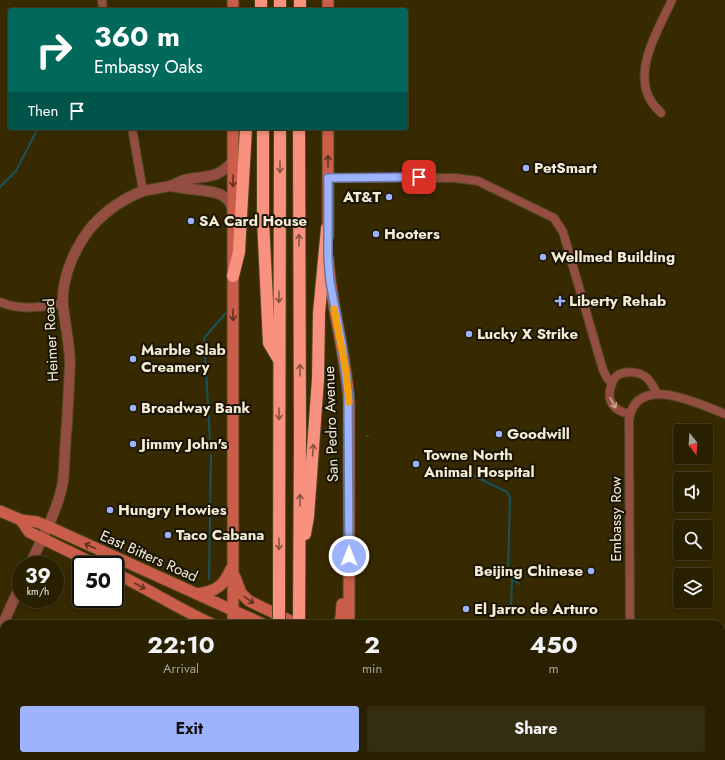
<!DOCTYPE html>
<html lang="en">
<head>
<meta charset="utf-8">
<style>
  :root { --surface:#292000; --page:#352d0f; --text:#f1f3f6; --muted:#a5a399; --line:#453e22; --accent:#9eb3fd }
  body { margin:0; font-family:Jost,sans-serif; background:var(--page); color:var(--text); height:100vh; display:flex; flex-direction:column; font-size:15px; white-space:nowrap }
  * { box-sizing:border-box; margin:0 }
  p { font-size:13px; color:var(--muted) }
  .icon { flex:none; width:22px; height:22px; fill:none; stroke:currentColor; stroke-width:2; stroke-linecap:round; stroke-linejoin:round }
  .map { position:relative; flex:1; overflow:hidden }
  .side { position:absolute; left:0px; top:620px; width:725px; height:140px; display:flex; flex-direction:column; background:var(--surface); border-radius:12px 12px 0 0; box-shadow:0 2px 6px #0003,0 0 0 1px var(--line) }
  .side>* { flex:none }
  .banner { position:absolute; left:8px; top:8px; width:400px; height:122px; border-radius:4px; box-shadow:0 2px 6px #0003,0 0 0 1px var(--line); background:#00695c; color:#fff; overflow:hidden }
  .needle { width:26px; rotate:163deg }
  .buttons { position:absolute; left:673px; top:424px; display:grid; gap:8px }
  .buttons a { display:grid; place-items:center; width:40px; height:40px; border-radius:4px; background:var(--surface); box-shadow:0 2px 6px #0003,0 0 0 1px var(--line); font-size:20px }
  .speed { position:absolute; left:12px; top:556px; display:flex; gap:8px; font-size:20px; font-weight:700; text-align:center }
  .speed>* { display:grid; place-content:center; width:52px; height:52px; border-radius:50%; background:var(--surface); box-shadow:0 2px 6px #0003,0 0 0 1px var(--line); line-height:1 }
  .speed small { font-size:10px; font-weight:400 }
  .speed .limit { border:2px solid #111; border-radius:6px; background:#fff; color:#111 }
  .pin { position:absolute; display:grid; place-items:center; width:34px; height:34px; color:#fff; margin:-17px; border-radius:8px; box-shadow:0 2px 6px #0006 }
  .me { position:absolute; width:44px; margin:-22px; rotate:0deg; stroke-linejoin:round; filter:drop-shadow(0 0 3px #0008) }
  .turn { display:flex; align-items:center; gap:14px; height:84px; padding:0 20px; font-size:18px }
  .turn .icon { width:52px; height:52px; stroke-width:2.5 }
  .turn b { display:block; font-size:28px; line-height:34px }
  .then { display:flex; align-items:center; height:38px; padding:0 20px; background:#0003; gap:8px; font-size:15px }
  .eta { display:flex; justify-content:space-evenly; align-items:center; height:68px; text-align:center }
  .eta b { font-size:24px; font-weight:700; line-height:28px }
  .action { display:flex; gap:8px; margin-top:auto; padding:8px 20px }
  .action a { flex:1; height:46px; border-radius:4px; background:var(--accent); color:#111; font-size:16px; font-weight:700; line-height:46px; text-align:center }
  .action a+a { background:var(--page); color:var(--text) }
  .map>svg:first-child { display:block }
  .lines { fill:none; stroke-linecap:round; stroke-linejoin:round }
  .stream { stroke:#18535d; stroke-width:2 }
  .minor-casing { stroke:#51451e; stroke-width:10 }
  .tertiary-casing { stroke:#51451e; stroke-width:12 }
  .secondary-casing { stroke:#51451e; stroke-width:13 }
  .motorway-casing { stroke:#51451e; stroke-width:14 }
  .minor { stroke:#934e41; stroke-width:8 }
  .tertiary { stroke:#934e41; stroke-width:10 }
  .secondary { stroke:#cb5e4b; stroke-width:11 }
  .motorway { stroke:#f8927f; stroke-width:12 }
  .motorway-bridge-casing { stroke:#51451e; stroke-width:14; stroke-linecap:butt }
  .motorway-bridge { stroke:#f8927f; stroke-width:12 }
  .oneway { stroke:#603220 }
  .oneway2 { stroke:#885342 }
  .oneway3 { stroke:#c8a593 }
  .route-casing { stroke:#6774a4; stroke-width:10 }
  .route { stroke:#9eb3fd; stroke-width:7 }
  .slow { stroke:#f59e0b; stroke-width:7 }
  .poi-dot { fill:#9eb3fd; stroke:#191404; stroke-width:1.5 }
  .labels { text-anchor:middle; stroke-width:4; stroke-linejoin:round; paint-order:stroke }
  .poi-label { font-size:15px; font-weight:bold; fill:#f4ecd6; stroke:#191404; text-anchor:start }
  .street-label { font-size:15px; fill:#f4ecd6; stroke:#191404 }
</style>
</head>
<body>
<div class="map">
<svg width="725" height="760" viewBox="0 0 725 760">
  <rect width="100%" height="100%" fill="#372a00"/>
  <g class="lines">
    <g class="stream">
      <polyline points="0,187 16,171 38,128"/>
      <polyline points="367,436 368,436"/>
      <polyline points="210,440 204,338 225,314"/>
      <polyline points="466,472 507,492 510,498 508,572 512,579 511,612"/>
      <polyline points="209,579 211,455"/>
      <polyline points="512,579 519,584"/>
      <polyline points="221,760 221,756"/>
    </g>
    <defs>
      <g id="minor">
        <polyline points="102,0 103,10"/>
        <path d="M661 113C658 109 653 105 651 101 632 71 659 28 672 0"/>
        <polyline points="132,128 143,191"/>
        <polyline points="328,178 455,178 478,181 554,218 563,232 603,370 607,378 612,383"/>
        <path d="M0 302C21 311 41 307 63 304"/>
        <path d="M630 414C614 411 606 402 611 386 612 382 615 377 618 375 626 370 640 372 647 378 652 383 654 388 657 394"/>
        <path d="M630 624 629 420C636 372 699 404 725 414"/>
        <polyline points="617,760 619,756"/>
        <polyline points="629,760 630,756"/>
      </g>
      <g id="tertiary">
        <path d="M171 186C181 188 190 189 199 190 215 192 229 193 233 211"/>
        <path d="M30 565C41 540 59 508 63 481 65 461 65 442 67 423 68 404 69 385 70 365 70 345 65 325 63 305 61 277 76 245 93 225 107 210 124 198 143 191 152 189 161 188 170 186 175 184 179 182 184 180 206 175 217 180 233 161"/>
        <polyline points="0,630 21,584"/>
      </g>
      <g id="secondary">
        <polyline points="233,0 233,10"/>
        <polyline points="328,10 328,0"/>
        <polyline points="328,237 328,128"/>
        <path d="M328 258C331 307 346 353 349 402V624"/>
        <polyline points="0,511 21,520 37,522 47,526 263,624"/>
        <polyline points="21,520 29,532 97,565"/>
        <path d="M115 573C148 589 179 609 212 624"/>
        <polyline points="235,577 241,593 249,601 297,624"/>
        <path d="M197 594C217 591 223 586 231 569"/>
        <polyline points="233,624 233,128"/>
        <polyline points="339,624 341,617 342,604"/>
        <polyline points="240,756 240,760"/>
        <polyline points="521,756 531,760"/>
        <polyline points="561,756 570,760"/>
        <polyline points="346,760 347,756"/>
      </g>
      <g id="motorway">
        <polyline points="261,0 261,10"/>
        <polyline points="280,10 280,0"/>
        <polyline points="300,10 300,0"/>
        <polyline points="263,128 263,220 269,343 279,360"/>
        <polyline points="233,276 239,252 246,128"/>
        <polyline points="305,534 308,517 318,379 319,313 327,228"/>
        <polyline points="279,597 280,128"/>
        <polyline points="299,624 300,435 299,128"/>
        <polyline points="282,756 282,760"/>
        <polyline points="299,756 299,760"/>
      </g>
    </defs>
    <use href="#minor" class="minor-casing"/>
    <use href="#tertiary" class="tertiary-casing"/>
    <use href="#secondary" class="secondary-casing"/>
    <use href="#motorway" class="motorway-casing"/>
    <use href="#minor" class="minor"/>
    <use href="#tertiary" class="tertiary"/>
    <use href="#secondary" class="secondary"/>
    <use href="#motorway" class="motorway"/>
    <defs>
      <polyline id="motorway-bridge" points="279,597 279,624"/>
    </defs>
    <use href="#motorway-bridge" class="motorway-bridge-casing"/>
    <use href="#motorway-bridge" class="motorway-bridge"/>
  </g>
  <defs><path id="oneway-shaft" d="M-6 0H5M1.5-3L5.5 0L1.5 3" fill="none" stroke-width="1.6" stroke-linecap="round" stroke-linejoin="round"/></defs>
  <g class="oneway">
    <use href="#oneway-shaft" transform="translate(328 161) rotate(-90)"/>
    <use href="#oneway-shaft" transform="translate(233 181) rotate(90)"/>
    <use href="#oneway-shaft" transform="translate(233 315) rotate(90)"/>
    <use href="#oneway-shaft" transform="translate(90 546) rotate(-155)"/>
    <use href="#oneway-shaft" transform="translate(140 586) rotate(27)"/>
    <use href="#oneway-shaft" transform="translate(249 600) rotate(37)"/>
  </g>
  <g class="oneway2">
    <use href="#oneway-shaft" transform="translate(280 167) rotate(90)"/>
    <use href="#oneway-shaft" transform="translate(299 240) rotate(-90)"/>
    <use href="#oneway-shaft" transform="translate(279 297) rotate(90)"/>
    <use href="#oneway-shaft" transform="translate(300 370) rotate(-90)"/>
    <use href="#oneway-shaft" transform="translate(279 414) rotate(90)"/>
    <use href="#oneway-shaft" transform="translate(313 450) rotate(-86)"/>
    <use href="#oneway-shaft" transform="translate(300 500) rotate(-90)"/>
    <use href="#oneway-shaft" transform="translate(279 544) rotate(90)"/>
  </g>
  <use class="oneway3" href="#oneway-shaft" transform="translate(613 403) rotate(61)"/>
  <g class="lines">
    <defs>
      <polyline id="route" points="349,556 348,392 342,345 330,282 328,259 328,178 419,177"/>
    </defs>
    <use href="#route" class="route-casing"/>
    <use href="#route" class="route"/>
    <polyline class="slow" points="334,309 346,371 349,402"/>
  </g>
  <g class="poi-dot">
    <circle cx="526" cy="168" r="4"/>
    <circle cx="389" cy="197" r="4"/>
    <circle cx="191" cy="221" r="4"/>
    <circle cx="376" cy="234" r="4"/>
    <circle cx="543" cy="257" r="4"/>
    <path d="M558 295h4v4h4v4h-4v4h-4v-4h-4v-4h4z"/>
    <circle cx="469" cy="334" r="4"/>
    <circle cx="133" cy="359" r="4"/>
    <circle cx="133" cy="408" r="4"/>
    <circle cx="499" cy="434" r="4"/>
    <circle cx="133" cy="444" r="4"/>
    <circle cx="416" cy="464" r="4"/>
    <circle cx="110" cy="510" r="4"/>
    <circle cx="168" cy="535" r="4"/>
    <circle cx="591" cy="571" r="4"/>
    <circle cx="466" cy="609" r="4"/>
  </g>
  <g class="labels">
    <g class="poi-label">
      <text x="534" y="173">PetSmart</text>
      <text x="381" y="202" text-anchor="end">AT&amp;T</text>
      <text x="199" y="226">SA Card House</text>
      <text x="384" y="239">Hooters</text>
      <text x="551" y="262">Wellmed Building</text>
      <text x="569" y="306">Liberty Rehab</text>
      <text x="477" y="339">Lucky X Strike</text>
      <text x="141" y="355">Marble Slab<tspan x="141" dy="17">Creamery</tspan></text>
      <text x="141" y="413">Broadway Bank</text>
      <text x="507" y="439">Goodwill</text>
      <text x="141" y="449">Jimmy John's</text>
      <text x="424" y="460">Towne North<tspan x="424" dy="17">Animal Hospital</tspan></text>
      <text x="118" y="515">Hungry Howies</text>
      <text x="176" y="540">Taco Cabana</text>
      <text x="583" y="576" text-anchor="end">Beijing Chinese</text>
      <text x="474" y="614">El Jarro de Arturo</text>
    </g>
    <g class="street-label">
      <text transform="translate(51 340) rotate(-93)" y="5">Heimer Road</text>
      <text transform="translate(331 424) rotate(-92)" y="5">San Pedro Avenue</text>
      <text transform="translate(616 519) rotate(-90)" y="5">Embassy Row</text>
      <text transform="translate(149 556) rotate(24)" y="5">East Bitters Road</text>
    </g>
  </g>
</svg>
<div class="buttons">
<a><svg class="needle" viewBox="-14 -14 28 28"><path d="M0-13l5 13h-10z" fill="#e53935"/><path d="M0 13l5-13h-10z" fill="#a5a399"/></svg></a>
<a><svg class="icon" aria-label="sound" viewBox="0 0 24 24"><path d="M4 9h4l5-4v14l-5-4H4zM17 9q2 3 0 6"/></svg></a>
<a><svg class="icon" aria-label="search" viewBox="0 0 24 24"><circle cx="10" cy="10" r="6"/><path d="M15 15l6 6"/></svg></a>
<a><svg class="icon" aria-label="layers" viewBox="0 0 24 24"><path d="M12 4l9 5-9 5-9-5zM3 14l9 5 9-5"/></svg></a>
</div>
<div class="speed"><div>39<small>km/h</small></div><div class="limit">50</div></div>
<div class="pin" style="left:419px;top:177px;background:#d93025"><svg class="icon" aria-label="arrive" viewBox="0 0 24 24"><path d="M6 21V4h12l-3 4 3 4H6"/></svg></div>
<svg class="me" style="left:349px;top:556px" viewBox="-20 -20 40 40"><circle r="17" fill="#9eb3fd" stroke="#fff" stroke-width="3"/><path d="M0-11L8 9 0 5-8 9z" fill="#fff"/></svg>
<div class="banner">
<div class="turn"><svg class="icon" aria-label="right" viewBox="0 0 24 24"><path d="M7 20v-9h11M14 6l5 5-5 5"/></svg><div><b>360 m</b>Embassy Oaks</div></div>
<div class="then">Then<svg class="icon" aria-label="arrive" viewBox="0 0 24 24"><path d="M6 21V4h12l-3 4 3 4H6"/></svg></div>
</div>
<section class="side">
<div class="eta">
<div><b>22:10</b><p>Arrival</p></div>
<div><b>2</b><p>min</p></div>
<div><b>450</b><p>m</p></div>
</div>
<div class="action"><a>Exit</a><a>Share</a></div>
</section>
</div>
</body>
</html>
